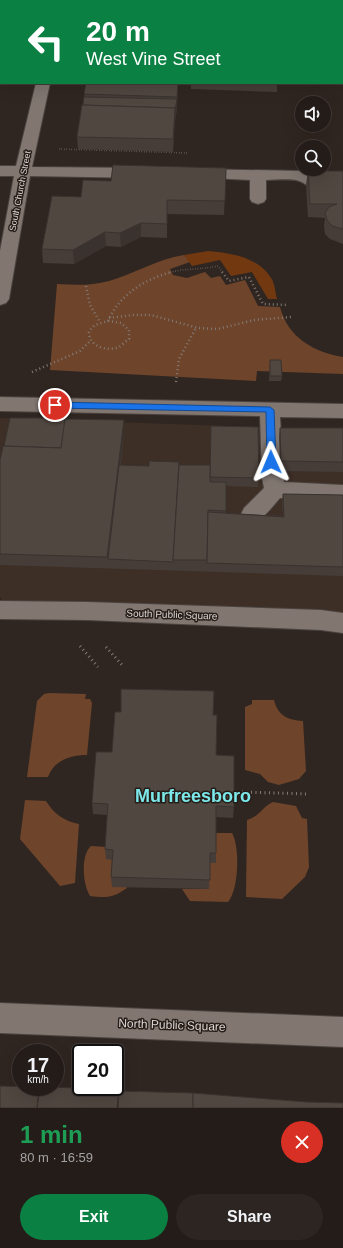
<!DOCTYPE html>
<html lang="en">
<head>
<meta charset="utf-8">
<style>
  :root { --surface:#241c19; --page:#2c2522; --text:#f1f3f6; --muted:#a3a1a2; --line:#413a38; --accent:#0b8043 }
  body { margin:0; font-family:Arial,sans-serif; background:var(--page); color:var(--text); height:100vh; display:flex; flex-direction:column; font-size:15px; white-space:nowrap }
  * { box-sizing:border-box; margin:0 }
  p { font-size:13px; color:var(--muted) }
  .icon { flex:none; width:22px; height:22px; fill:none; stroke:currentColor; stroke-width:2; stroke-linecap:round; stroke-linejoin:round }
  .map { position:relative; height:1108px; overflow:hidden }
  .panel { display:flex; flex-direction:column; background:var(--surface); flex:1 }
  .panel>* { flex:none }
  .hud { position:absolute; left:0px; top:0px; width:343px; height:84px; box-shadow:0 4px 16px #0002,0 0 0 1px var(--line); background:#0b8043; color:#fff; overflow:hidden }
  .fabs { position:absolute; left:295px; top:96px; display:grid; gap:8px }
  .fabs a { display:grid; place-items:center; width:36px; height:36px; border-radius:50%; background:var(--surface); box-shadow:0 4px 16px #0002,0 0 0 1px var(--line); font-size:20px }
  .speed { position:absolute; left:12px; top:1044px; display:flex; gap:8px; font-size:20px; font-weight:700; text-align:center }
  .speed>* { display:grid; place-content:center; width:52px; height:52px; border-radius:50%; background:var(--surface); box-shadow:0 4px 16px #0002,0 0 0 1px var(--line); line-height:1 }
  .speed small { font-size:10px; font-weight:400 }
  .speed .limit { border:2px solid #111; border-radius:6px; background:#fff; color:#111 }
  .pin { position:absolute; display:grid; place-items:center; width:34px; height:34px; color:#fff; margin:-17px; border:2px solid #fff; border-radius:50%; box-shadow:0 1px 4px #0007 }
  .me { position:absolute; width:44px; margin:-22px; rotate:359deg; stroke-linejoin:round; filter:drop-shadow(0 0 3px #0008) }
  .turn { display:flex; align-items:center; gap:14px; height:84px; padding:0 20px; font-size:18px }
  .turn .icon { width:52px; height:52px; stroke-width:2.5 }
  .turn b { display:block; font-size:28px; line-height:34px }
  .round { display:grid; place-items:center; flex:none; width:42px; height:42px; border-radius:21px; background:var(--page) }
  .headline { display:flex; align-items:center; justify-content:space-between; height:68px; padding:0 20px }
  h1 { font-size:24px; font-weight:800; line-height:30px; color:#1e9e55 }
  .action { display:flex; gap:8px; margin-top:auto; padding:8px 20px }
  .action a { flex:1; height:46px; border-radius:24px; background:var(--accent); color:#fff; font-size:16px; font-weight:800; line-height:46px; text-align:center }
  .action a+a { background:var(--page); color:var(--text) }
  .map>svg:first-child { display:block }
  .built { fill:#3d2e26 }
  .green { fill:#6e442b }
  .water { fill:#72380f }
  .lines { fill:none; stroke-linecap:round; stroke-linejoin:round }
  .minor-casing { stroke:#4b433f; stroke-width:2 }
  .major-casing { stroke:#4b433f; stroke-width:2 }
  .path-far2 { stroke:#837a76; stroke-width:1.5; stroke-dasharray:0.5 2; stroke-linecap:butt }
  .path-far1 { stroke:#837a76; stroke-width:2.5; stroke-dasharray:1 3; stroke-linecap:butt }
  .path { stroke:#837a76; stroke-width:3; stroke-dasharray:1 3.5; stroke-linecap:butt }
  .minor { fill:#817670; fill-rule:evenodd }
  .major { fill:#538887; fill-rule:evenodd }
  .wall { fill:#463d38 }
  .shaded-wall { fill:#39322e }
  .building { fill:#514741; stroke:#39322e }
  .route { fill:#1a73e8; stroke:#114b97 }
  .labels { text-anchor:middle; stroke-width:3; stroke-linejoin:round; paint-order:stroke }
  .far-street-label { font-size:9px; fill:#ddd6d3; stroke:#261d18 }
  .street-label { font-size:10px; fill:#ddd6d3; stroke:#261d18 }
  .near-street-label { font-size:12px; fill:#ddd6d3; stroke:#261d18 }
  .town-label { font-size:18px; font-weight:bold; fill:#7ce8ea; stroke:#261d18 }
</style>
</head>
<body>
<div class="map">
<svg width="343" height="1108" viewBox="0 0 343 1108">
  <rect width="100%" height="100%" fill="#302621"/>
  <polygon class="built" points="0,418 343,430 343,617 4,603 0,597"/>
  <g class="green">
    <path d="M184 255 190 262 170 269 173 275 187 278 205 272 211 278 220 276 226 285 245 280 258 306 280 307C288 338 314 352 343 357V374L257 371 256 381 50 370 57 284C74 285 91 286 109 281 134 274 157 259 184 255Z"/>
    <path d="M49 693 86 694 85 699H90L92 703 87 755C71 755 54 760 48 777H27L37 701 44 694Z"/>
    <path d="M252 700H274C278 716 288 720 303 721L306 771 299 779 279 785 268 782 260 774 245 770V707L252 704Z"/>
    <path d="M25 800 46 801C54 814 64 821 79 824L75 883 60 886 20 839Z"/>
    <path d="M273 802 296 806 302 818 307 819 309 867 305 877 282 899 246 897 247 820C259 817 262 807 273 802Z"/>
    <path d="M216 833H232C240 846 239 890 228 902L190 901 182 889H209V863Z"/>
    <path d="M91 846 107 847 127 888C113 898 107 898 90 896 83 885 80 856 91 846Z"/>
  </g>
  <path class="water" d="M208 251C231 253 258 257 271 278 275 283 275 292 277 299H268L252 272 231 276 220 260 192 266 184 255Z"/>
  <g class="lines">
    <defs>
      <g id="minor">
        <rect x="54" y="0" width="14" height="1"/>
        <polygon points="36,83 50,83 32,167 143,168 149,170 151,173 149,176 143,178 30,176 9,299 6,303 0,305 0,251 14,176 0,176 0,166 16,166"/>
        <path d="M195 169 303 171 309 173 324 186 322 189C310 192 309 184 299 181 290 178 276 180 266 180V199L264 202 258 204 252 202 250 199V180L189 177 187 174 189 171Z"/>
        <path d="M0 397 343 404V418L280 417 284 482 343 485V501L280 498C270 509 261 525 244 520L241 514 244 508 264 488 262 478 260 416 0 411Z"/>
        <polygon points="0,601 88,602 321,610 343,613 343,633 321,630 88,620 0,619"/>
        <polygon points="0,1003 343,1017 343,1047 0,1033"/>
      </g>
      <g id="major">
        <polygon points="276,0 291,0 292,1 277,1"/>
        <rect x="342" y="21" width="1" height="9"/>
      </g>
    </defs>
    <use href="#minor" class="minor-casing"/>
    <use href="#major" class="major-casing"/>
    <g class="path-far2">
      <polyline points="59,149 188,153"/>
      <path d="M168 273C184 268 201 270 218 266L223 273"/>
    </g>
    <g class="path-far1">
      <polyline points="222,272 229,281 249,277 263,304 288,305"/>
      <polyline points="86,286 90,305 100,322"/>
      <polyline points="109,318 133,315 151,315 198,328 218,329 254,320 291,317"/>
      <path d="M108 321C120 294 144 280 171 272"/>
      <path d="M108 321 121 323 129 330V339C126 341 122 345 119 347 106 352 88 346 89 331L95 325Z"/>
      <polyline points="32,372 80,351 89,342"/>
      <polyline points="176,382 179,359 196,328"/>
    </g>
    <g class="path">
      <polyline points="80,646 98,667"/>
      <polyline points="106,647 123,666"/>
      <polyline points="242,792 309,794"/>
    </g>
    <use href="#minor" class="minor"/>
    <use href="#major" class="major"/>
  </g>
  <g class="wall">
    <polygon points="86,83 178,83 177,109 175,120 173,152 78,149 77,137 84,97"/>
    <polygon points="191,83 277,83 277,92 191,89"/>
    <polygon points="226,168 224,215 167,214 167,238 141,237 121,247 106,246 74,264 43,263 42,249 81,197 111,181"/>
    <polygon points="308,171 343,171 343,244 330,239 325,234 324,226 325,218 308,217 306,184"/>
    <polygon points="270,360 282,376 281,381 269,381"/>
    <polygon points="66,419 124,432 121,465 149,466 179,465 259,478 258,487 226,486 226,513 283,516 282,503 283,494 343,495 343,576 0,565 0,460 4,446"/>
    <polygon points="280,428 343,428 343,472 280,471 279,437"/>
    <polygon points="213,715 216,755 234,807 233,818 216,817 216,863 210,863 209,889 112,887 111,877 112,860 106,859 105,849 107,815 93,814 92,803 112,752"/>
  </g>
  <g class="shaded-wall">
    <polygon points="178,83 177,109 175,120 175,110 177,100"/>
    <polygon points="175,108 175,120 173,152 173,139"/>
    <polygon points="141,223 141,237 121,247 120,233"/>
    <polygon points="105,232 106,246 74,264 73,250"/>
    <polygon points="124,420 124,432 109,559 108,559"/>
  </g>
  <g class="building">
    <polygon points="82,0 123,1 82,1"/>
    <polygon points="86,83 178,83 177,97 84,94"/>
    <polygon points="84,97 177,99 175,110 175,108 83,105"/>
    <polygon points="82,105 175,108 173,139 77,137"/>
    <polygon points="113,165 226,168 225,201 167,200 167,224 141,223 120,233 105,232 73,250 42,249 52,196 81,197 83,180 111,181"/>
    <polygon points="308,171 343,171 343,229 332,226 327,220 325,213 329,207 337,204 310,204"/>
    <polygon points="270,360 281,360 282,376 270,376"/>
    <polygon points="10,418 66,418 61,448 4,446"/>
    <polygon points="65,419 124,420 107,557 0,554 0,460 3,446 61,448"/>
    <polygon points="211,426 258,427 259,478 210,477"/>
    <polygon points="280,428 343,428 343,462 281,461"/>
    <polygon points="149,461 179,462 173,562 108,559 119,465 149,466"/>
    <polygon points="179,465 210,465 210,482 226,482 226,511 208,510 207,560 173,560"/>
    <polygon points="283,494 343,495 343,567 207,563 208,512 284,517"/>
    <polygon points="121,689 214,691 213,715 217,715 216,755 234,756 234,807 216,806 216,853 210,853 210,880 111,877 113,850 105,849 108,804 92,803 96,752 112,752 115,712 121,712"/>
    <polygon points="0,1086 39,1087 37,1108 0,1108"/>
    <polygon points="40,1087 53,1087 119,1090 117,1108 37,1108"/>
    <polygon points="119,1091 193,1093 193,1108 118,1108"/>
    <polygon points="193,1093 306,1102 343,1103 343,1108 193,1108"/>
  </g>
  <polygon class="route" points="55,402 270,407 274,410 276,462 271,465 267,462 266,412 55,408 51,405"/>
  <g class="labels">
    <g class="far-street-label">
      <text transform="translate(20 191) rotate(-79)" y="3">South Church Street</text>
    </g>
    <g class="street-label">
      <text transform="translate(172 614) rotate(2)" y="4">South Public Square</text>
    </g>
    <g class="near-street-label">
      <text transform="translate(172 1025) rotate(2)" y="4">North Public Square</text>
    </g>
    <g class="town-label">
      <text x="193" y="802">Murfreesboro</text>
    </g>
  </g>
</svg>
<div class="fabs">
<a><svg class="icon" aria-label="sound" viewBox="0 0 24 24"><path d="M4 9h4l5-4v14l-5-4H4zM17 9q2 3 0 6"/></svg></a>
<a><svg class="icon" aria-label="search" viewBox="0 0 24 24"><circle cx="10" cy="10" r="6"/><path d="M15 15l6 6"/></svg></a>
</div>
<div class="speed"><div>17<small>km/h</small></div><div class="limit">20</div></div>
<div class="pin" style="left:55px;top:405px;background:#d93025"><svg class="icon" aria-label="arrive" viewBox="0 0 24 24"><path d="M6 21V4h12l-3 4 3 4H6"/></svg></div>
<svg class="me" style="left:271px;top:462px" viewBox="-20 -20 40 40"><path d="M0-17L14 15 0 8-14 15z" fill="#1a73e8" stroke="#fff" stroke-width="4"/></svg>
<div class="hud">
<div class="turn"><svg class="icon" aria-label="left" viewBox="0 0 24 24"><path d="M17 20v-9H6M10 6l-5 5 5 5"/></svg><div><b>20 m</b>West Vine Street</div></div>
</div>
</div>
<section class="panel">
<div class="headline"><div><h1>1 min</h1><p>80 m · 16:59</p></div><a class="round" style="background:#d93025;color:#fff"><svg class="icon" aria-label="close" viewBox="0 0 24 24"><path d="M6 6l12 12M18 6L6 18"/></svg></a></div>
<div class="action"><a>Exit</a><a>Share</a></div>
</section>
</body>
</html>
